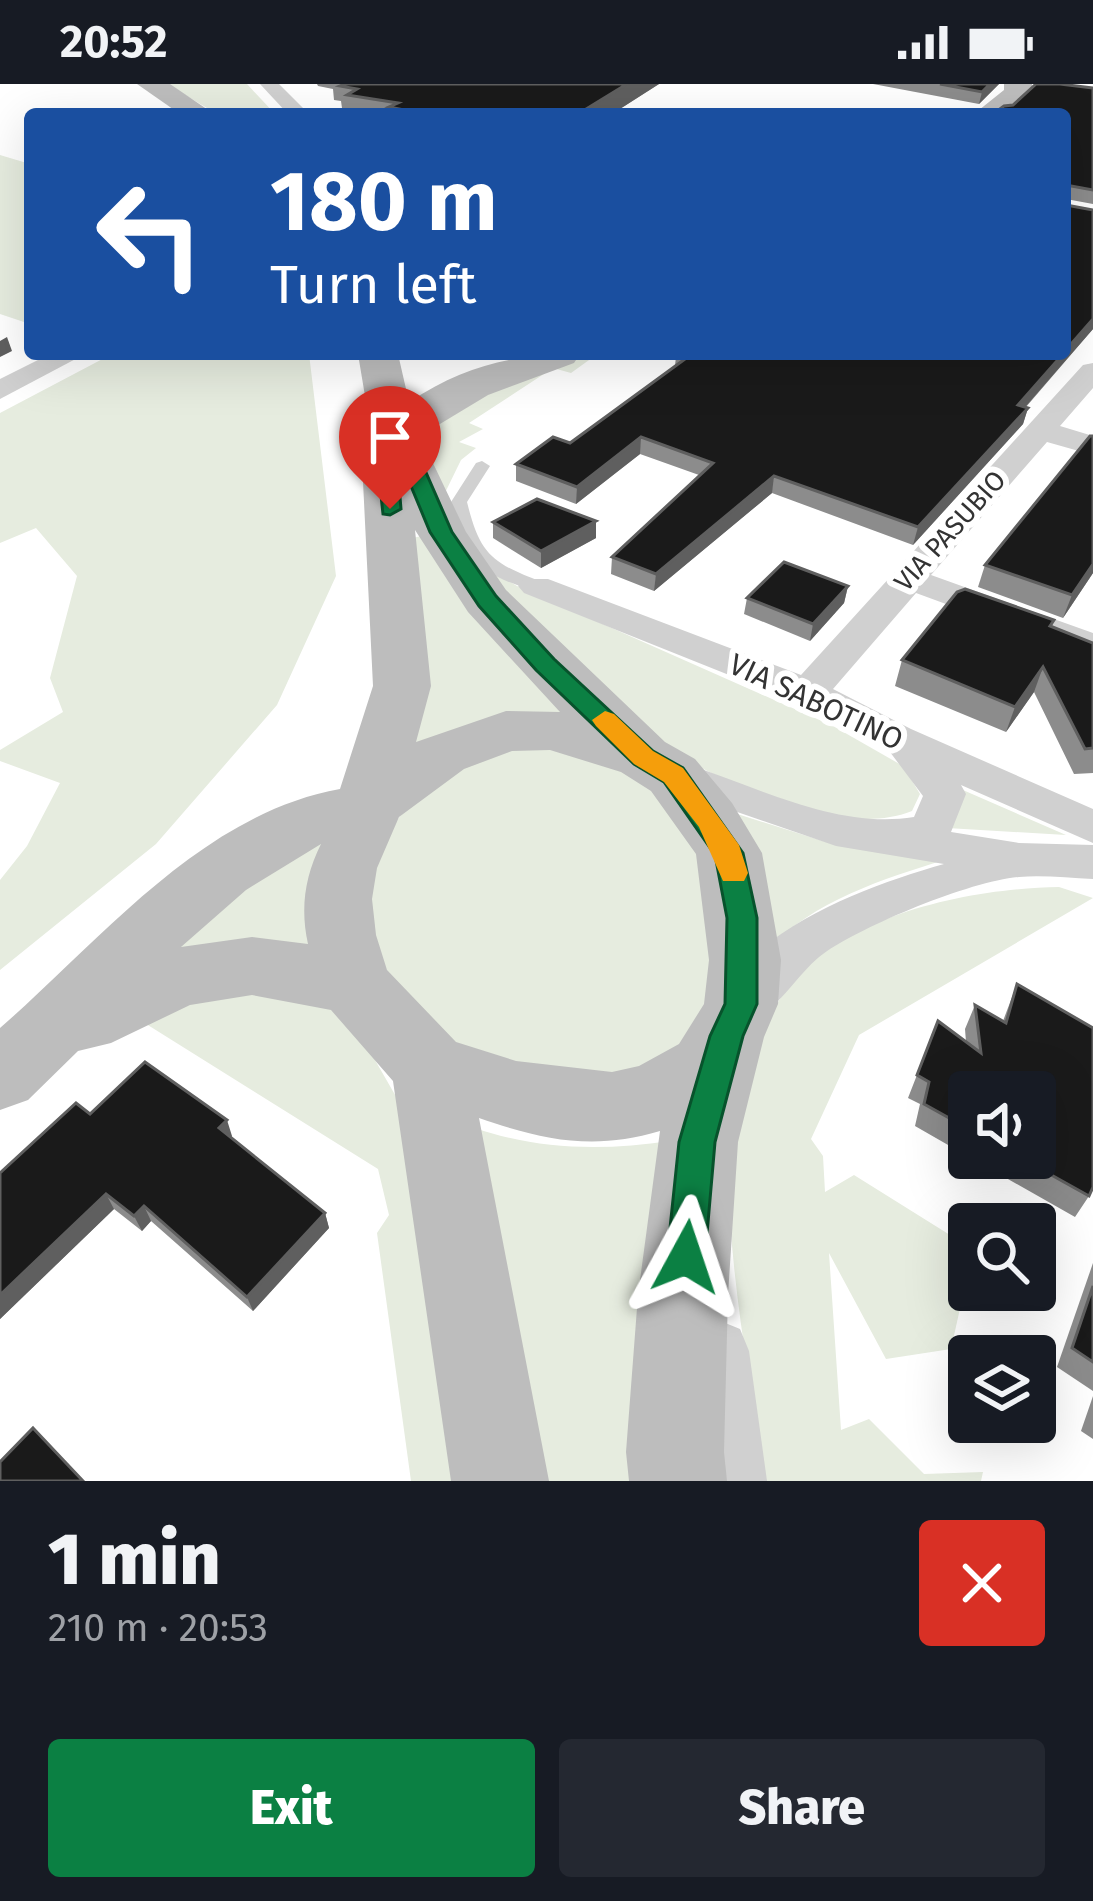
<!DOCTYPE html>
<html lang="en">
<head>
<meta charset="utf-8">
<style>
  :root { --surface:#171b24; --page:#242831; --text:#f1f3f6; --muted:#9ea1a6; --accent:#0b8043 }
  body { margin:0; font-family:"Fira Sans",sans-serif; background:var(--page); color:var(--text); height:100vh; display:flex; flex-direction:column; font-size:45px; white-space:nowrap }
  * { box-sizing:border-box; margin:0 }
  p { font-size:39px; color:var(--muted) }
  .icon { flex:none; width:66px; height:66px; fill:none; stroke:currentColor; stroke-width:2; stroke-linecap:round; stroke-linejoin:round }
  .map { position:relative; height:1397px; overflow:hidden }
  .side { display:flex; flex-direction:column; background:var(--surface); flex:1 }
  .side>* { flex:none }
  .banner { position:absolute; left:24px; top:24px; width:1047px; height:252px; border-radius:12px; box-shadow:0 12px 48px #0002; background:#1a4fa0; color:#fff; overflow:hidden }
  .buttons { position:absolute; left:948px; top:987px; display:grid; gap:24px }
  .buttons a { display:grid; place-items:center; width:108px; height:108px; border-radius:12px; background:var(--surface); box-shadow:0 12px 48px #0002; font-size:60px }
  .pin { position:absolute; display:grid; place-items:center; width:102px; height:102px; color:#fff; margin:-123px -51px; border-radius:50% 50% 50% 0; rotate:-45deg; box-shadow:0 0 12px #0007 }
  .pin .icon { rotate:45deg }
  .me { position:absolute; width:132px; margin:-66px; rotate:5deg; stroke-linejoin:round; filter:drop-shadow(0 0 9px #0008) }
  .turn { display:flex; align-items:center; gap:42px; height:252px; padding:0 48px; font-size:54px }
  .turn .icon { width:156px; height:156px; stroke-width:2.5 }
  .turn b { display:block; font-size:84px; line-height:102px }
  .round { display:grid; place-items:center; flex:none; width:126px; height:126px; border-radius:12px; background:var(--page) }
  .overview { display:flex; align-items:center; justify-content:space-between; height:204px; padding:0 48px }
  h1 { font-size:72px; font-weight:800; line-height:90px }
  .primary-button { display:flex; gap:24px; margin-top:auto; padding:24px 48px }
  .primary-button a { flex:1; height:138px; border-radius:12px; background:var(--accent); color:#fff; font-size:48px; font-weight:800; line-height:138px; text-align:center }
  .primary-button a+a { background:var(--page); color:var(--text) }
  .status { display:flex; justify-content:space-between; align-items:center; height:84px; padding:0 60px; background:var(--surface); direction:ltr }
  .status svg { height:33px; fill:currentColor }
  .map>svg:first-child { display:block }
  .green { fill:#e6ecdf }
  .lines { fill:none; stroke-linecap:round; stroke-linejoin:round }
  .lane { fill:#d0d0d0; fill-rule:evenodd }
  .street { fill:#d0d0d0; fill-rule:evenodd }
  .secondary { fill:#bdbdbd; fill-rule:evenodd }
  .wall { fill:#8c8c8c }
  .shaded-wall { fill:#5f5f5f }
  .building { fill:#1a1a1a; stroke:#5f5f5f; stroke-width:3 }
  .route { fill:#0b8043; stroke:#07532c; stroke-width:3 }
  .slow { fill:#f59e0b }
  .labels { text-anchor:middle; stroke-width:12; stroke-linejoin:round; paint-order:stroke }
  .far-street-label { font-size:27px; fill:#333; stroke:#fff }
  .street-label { font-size:30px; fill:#333; stroke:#fff }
</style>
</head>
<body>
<div class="status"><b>20:52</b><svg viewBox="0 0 49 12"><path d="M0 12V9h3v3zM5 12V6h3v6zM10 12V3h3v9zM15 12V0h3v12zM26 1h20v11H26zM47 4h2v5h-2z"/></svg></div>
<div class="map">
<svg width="1093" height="1397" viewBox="0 0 1093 1397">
  <rect width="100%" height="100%" fill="#fff"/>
  <g class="green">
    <polygon points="167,0 247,0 275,30 217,30"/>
    <polygon points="0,71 30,80 30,240 0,230"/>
    <polygon points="112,270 309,270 336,492 277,621 156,760 0,886 0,796 27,762 60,699 0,677 0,666 63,628 50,594 77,492 36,444 0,459 0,329"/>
    <path d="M575 270 596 271 571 289 553 284 469 339 483 345 459 358 476 364 461 376 441 417 474 476 517 502 833 642 903 682 920 710 912 727C871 743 827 732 787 719 749 706 713 692 678 671 578 609 428 468 415 344L444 319Z"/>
    <polygon points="426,451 580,633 400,673 408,455"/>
    <path d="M530 661C571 671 613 678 650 701 662 709 680 727 688 740 694 752 726 861 724 871 722 890 703 939 693 956 680 980 648 987 623 991 558 1002 477 983 427 938 340 860 357 735 460 682 481 671 508 667 530 661Z"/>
    <polygon points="956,703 1066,751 947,744"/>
    <path d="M728 727 826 758 960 771C894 792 827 810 775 858Z"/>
    <path d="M333 738C311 783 298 820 312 869H173L185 838Z"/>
    <path d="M1059 803 1093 814 859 951 811 1055 823 1072 825 1108 854 1091 966 1161 967 1193 951 1265 886 1275 829 1169 841 1346 869 1335 924 1390 983 1388 981 1397H764C750 1290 726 1178 729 1069 730 1049 739 1027 744 1007 754 969 766 931 791 899 847 829 975 804 1059 803Z"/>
    <polygon points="274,904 340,929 360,950 398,1016 466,1397 411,1397 377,1149 389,1131 378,1085 143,938 159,926"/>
    <path d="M475 1044C538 1066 603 1067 670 1057L647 1397H539Z"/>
  </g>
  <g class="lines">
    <path class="lane" d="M482 377 490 382 467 418C480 471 492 479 542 498V506C529 507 517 501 504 496 469 480 459 454 451 418L476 379Z"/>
    <g class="street">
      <polygon points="260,0 279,0 309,30 288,30"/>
      <polygon points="50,270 85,270 0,315 0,295"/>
      <path d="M1093 279V304L1060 342 1093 352V371L1047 358 931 491 1093 549V574L916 509 833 605 911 645 1093 725V759L961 701 966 710 951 748 1019 759 1093 761V795C1069 794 1043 791 1019 793 971 797 864 841 823 870 791 893 769 950 723 935L716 920C754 843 867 802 944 780L836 762 659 701 653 691 659 681 674 676C751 699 833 746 914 733L923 712 890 668 794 617 524 509 518 502 524 495H548L801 591 1083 281Z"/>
      <polygon points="718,1236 740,1245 749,1267 767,1397 701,1397 687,1267 696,1245"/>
    </g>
    <g class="secondary">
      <polygon points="137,0 170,0 214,30 180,30"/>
      <polygon points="1004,0 1032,0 1032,9 1007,30 974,30 1004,6"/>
      <path d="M358 270H398L409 318C466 281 514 270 580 270L574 279 488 311 420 352 466 448 506 506 665 658 695 675 732 719 762 769 781 876 778 920 764 953 738 1058 728 1211 724 1368 727 1397H629L626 1368 638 1211 660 1047C593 1067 543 1056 479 1034L549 1397H451L393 997 331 926 252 911 190 921 111 959 78 967 28 1016 0 1026V944C101 856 201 730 340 705L373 602 362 377 372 354ZM415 446 468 528 560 628 506 627 416 658 431 602ZM550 666 621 688 651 707 696 770 709 876 704 920 679 960 639 982 612 988 516 977 456 958 387 886 376 851 372 815 377 784 399 733 464 685 512 667ZM321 760C305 792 300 824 308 860L252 853 181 863 246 806Z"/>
    </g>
  </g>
  <g class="wall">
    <polygon points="317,0 659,0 612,30 349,30 348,25 342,24 341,17 334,16 333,5 318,2"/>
    <polygon points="873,0 999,0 979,20"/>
    <polygon points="1093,4 1093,120 1066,115 1066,121 1093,245 1026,323 1028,324 1023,340 913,461 772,409 654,507 611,490 612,473 699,391 640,370 576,420 516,397 516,380 570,359 675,282 676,272 1065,30"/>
    <polygon points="596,437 596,454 541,484 493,454 493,438"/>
    <polygon points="985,481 1093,489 1063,534 978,503"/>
    <polygon points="848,502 844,519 810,557 744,530 747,514"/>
    <polygon points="1054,536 1052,542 1093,559 1093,689 1074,690 1034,608 1006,648 895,602 902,576"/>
    <polygon points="1017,900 1089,1112 1075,1133 971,1074 1035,1074 969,1008 969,1073 915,1042 920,1020 908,1014 938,937 966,958 965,945 975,921 1003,937"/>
    <polygon points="90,1030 232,1052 231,1053 325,1129 329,1144 253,1227 151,1137 142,1147 114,1125 0,1235 0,1089"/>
    <polygon points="1093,1179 1093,1307 1057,1283"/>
    <polygon points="1093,1312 1093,1355 1081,1347"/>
  </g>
  <g class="shaded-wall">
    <polygon points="627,0 659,0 612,30 578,30"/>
    <polygon points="990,0 999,0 979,20 982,8"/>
    <polygon points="1093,235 1093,245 1013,337 1018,321 1063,270 1065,270 1065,267"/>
    <polygon points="7,253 12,267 0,273 0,257"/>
    <polygon points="1028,324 1023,340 913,461 918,443"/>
    <polygon points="641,353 640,370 576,420 577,403"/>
    <polygon points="774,392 772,409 654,507 656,490"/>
    <polygon points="596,437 596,454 541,484 541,467"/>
    <polygon points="1093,480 1093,489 1063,534 1072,511"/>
    <polygon points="848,502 844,519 810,557 813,540"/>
    <polygon points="1043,583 1034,608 1006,648 1015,623"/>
    <polygon points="227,1036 232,1052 225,1059 219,1044"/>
    <polygon points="106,1110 114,1125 0,1235 0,1211"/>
    <polygon points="144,1122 151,1137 142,1147 134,1132"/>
    <polygon points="325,1129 329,1144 253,1227 247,1213"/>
  </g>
  <g class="building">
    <polygon points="345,0 627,0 578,30 424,30 389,23 398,19 347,11 357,5 340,2"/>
    <polygon points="940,0 990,0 982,8"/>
    <polygon points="1036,0 1060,0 1093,4 1093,106 1066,101 1066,121 1093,126 1093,235 1065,267 1065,30 993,30 1004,22 1013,21"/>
    <polygon points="679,270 1063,270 1018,321 1028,324 918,443 774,392 656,490 612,473 713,379 641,353 577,403 516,380 553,353 570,359 685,275 676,272"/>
    <polygon points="1090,352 1093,352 1093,480 1072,511 985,481"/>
    <polygon points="537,415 596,437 541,467 493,438"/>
    <polygon points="784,478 848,502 813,540 747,514"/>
    <polygon points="965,505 1054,536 1050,542 1093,559 1093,664 1085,665 1043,583 1015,623 902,576 957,508"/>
    <polygon points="1017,900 1093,944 1093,1103 1089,1112 1021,1074 1035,1074 1035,1008 969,1008 969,1045 924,1020 929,998 917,991 938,937 981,969 975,921 1006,939"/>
    <polygon points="145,978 227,1036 219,1044 325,1129 247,1213 144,1122 134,1132 106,1110 0,1211 0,1089 76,1019 90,1030"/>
    <polygon points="1093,1202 1093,1278 1072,1264"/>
    <polygon points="33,1344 83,1397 0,1397 0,1378"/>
  </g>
  <polygon class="route" points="395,350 414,361 452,448 496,512 554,575 653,667 683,684 743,769 757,834 757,920 743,952 715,1058 705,1173 700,1186 686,1192 673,1186 667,1173 679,1058 710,952 725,920 727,834 715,771 664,698 634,680 536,586 479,522 430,448 396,366 401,425 390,431 383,430 376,365"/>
  <polygon class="slow" points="605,627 614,630 653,667 683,684 739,761 748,789 744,797 723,797 699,743 664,698 634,680 596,642 592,636"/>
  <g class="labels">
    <g class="far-street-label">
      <text transform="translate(950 447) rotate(-48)" y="9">VIA PASUBIO</text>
    </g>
    <g class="street-label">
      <text transform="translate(816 618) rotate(25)" y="10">VIA SABOTINO</text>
    </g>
  </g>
</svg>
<div class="buttons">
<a><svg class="icon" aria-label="sound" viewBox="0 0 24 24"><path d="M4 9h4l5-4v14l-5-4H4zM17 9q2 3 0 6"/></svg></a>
<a><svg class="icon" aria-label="search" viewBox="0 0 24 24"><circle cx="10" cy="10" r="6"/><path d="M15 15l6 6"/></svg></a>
<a><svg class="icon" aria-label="layers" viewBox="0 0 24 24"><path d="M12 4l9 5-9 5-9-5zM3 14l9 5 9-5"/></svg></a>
</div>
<div class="pin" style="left:390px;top:425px;background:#d93025"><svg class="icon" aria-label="arrive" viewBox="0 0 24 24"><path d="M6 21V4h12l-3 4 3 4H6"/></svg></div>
<svg class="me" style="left:686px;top:1173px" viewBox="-20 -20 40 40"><path d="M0-17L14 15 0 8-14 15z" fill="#0b8043" stroke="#fff" stroke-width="4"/></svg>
<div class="banner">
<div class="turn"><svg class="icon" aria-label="left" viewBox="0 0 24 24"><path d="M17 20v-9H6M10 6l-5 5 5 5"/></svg><div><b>180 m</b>Turn left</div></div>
</div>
</div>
<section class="side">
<div class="overview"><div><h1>1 min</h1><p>210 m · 20:53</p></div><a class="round" style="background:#d93025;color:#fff"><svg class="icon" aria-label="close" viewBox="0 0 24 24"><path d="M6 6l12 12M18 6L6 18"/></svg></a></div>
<div class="primary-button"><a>Exit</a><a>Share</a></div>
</section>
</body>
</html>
